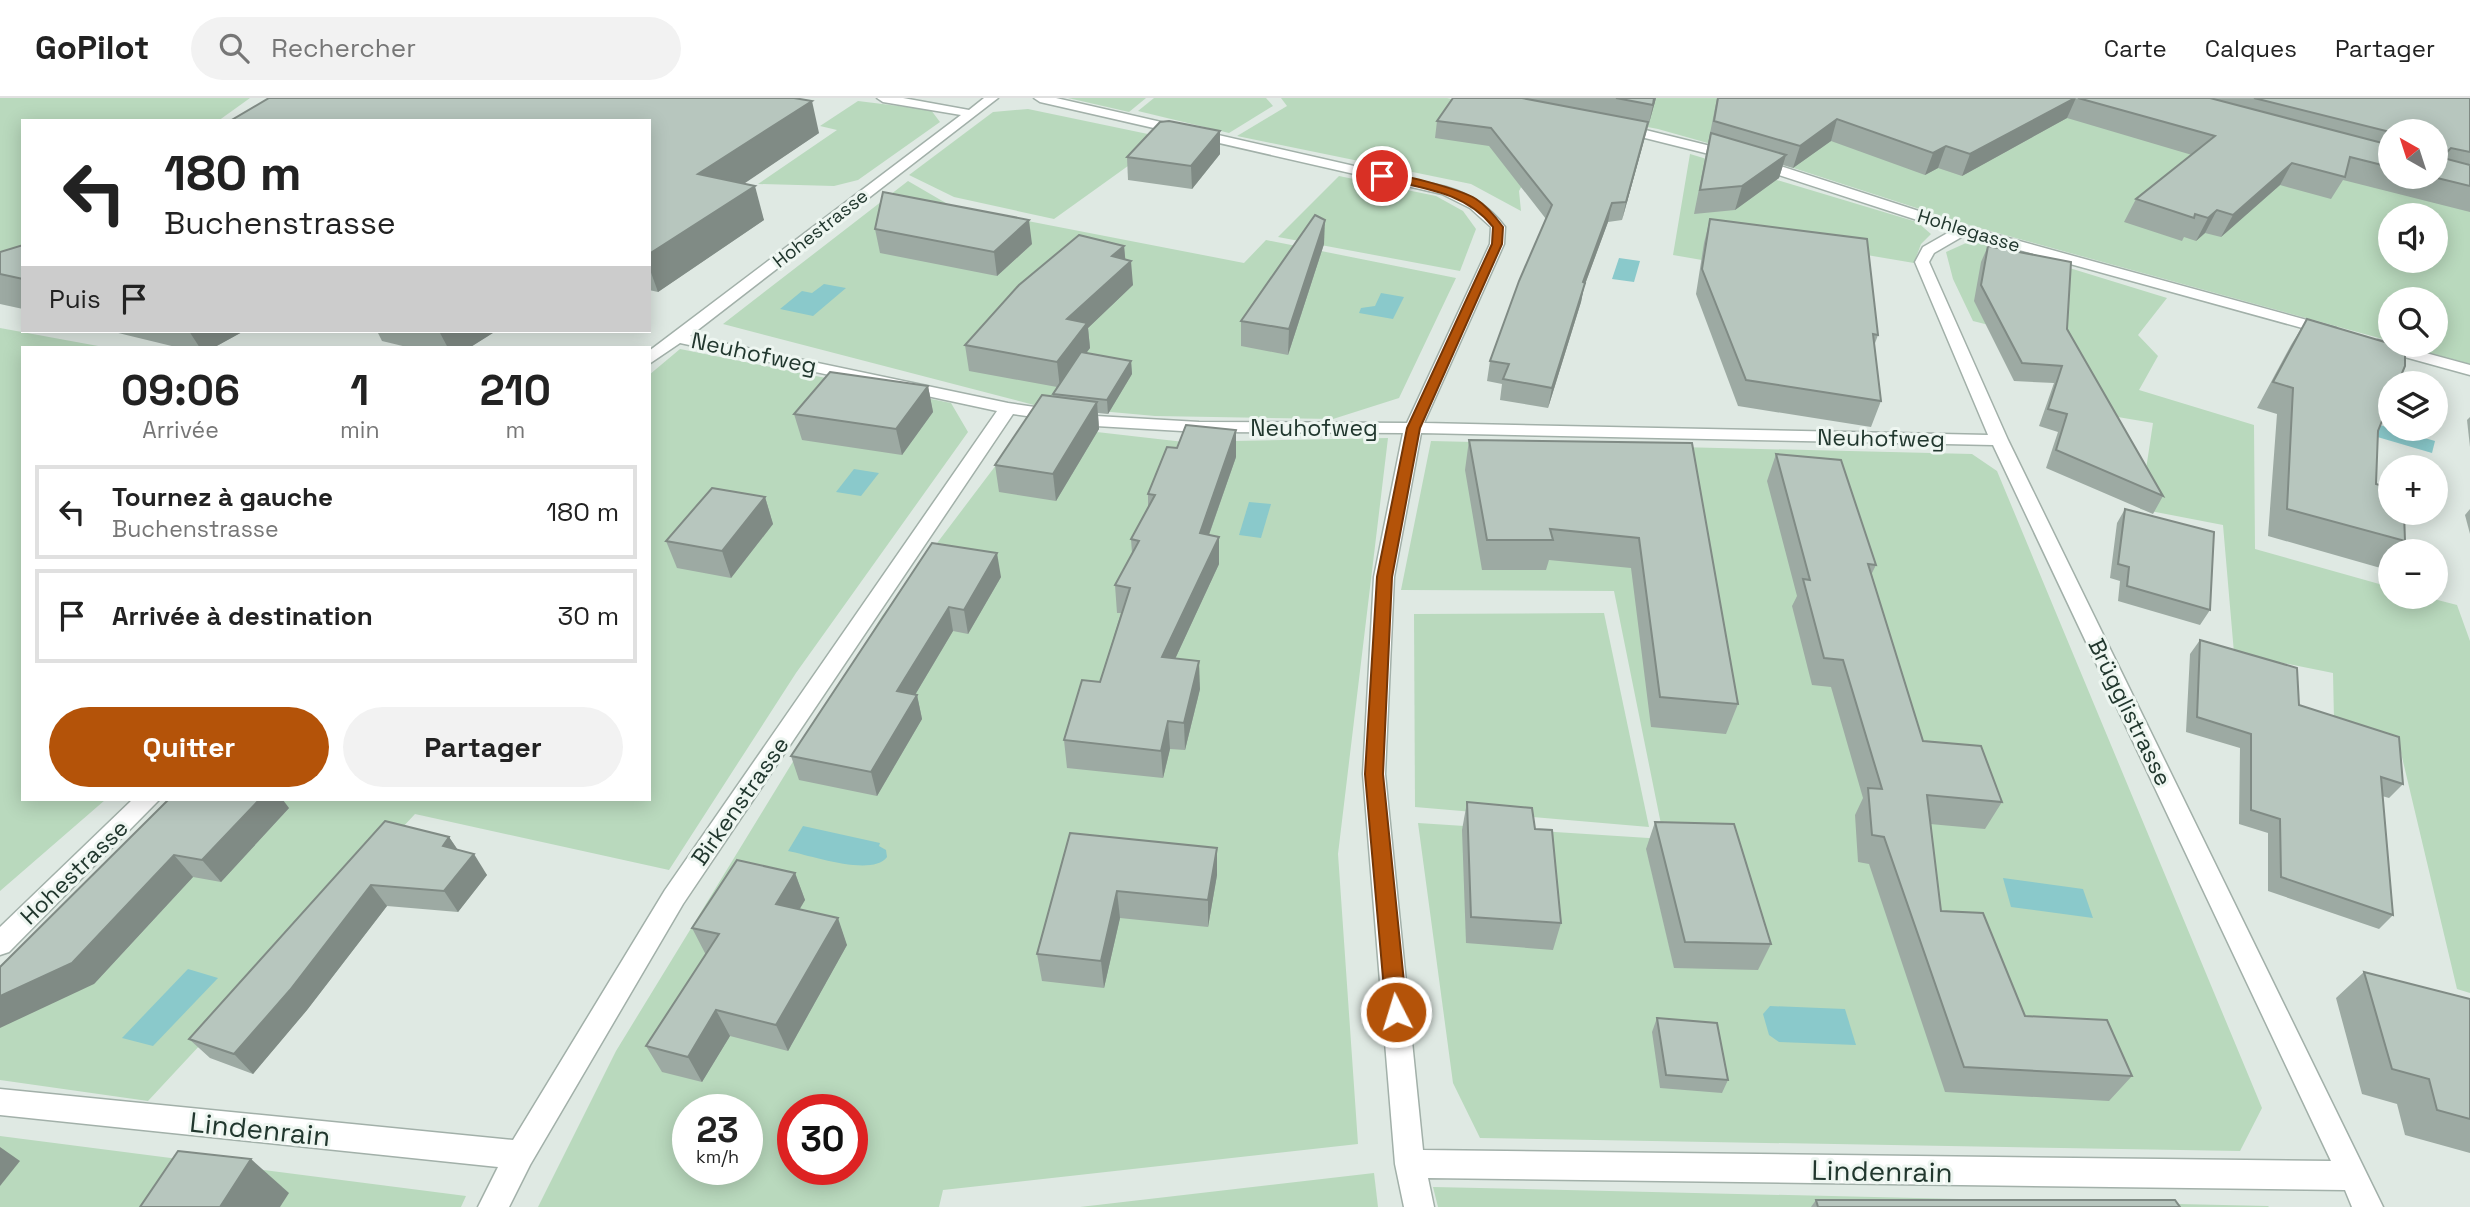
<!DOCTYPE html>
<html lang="fr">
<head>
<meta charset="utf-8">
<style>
  :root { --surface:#fff; --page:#f2f2f2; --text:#222; --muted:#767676; --line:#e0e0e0; --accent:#b45309 }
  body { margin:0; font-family:"Space Grotesk",sans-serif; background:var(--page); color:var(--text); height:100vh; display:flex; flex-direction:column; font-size:26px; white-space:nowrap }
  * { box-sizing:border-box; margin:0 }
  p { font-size:23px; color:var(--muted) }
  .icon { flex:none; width:38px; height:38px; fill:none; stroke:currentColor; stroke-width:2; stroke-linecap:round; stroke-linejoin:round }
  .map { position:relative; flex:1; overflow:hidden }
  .drawer { position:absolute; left:21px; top:248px; width:630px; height:455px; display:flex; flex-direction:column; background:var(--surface); border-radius:0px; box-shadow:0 4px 18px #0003 }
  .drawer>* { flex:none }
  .banner { position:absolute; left:21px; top:21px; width:630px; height:214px; border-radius:0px; box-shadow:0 4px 18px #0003; background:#fff; color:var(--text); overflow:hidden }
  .needle { width:46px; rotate:321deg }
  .controls { position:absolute; left:2378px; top:21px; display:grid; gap:14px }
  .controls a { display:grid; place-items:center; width:70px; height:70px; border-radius:50%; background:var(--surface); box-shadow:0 4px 18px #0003; font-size:35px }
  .speed { position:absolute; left:672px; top:996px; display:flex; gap:14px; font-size:35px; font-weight:700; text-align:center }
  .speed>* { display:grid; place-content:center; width:91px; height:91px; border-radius:50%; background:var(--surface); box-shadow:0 4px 18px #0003; line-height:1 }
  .speed small { font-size:18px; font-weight:400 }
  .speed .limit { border:10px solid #d22; background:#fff; color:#111 }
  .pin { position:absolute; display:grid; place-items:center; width:60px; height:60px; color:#fff; margin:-30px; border:4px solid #fff; border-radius:50%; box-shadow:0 2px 7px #0007 }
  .me { position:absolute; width:77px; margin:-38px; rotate:355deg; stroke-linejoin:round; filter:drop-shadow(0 0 5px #0008) }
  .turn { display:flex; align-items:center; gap:24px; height:147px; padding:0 28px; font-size:32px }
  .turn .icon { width:91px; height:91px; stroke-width:2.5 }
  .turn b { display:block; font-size:49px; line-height:60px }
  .then { display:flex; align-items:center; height:66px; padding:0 28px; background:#0003; gap:14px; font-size:26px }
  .eta { display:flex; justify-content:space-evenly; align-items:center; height:119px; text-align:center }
  .eta b { font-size:42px; font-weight:800; line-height:49px }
  .primary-button { display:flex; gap:14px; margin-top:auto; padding:14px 28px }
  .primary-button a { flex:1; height:80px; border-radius:42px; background:var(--accent); color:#fff; font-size:28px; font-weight:800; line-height:80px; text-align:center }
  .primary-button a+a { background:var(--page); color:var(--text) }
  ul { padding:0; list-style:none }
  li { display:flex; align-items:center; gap:21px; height:94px; margin:0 14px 10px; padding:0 14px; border:4px solid var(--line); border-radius:0px }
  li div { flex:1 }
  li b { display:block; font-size:26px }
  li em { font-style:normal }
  header { display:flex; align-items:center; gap:42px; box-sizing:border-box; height:98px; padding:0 35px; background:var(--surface); border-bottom:2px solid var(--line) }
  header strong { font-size:33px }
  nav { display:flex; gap:38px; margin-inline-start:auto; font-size:24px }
  .search { width:490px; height:63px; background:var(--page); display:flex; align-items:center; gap:18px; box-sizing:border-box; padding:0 24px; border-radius:38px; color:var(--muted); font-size:26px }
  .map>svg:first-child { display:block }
  .green { fill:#b9d9bd; fill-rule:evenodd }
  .water { fill:#8ac9cb }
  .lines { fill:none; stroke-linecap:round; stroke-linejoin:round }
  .minor-casing { stroke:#a2b0a9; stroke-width:3 }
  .minor { fill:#fff; fill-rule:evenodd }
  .wall { fill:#9daaa3; fill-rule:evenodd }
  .shaded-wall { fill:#808b85 }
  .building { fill:#b7c6be; stroke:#808b85; stroke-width:2 }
  .route { fill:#b45309; stroke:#753606; stroke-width:2 }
  .labels { text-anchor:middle; stroke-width:6; stroke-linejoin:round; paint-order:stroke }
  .far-street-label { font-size:19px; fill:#21372e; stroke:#eef6f1 }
  .street-label { font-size:23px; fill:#21372e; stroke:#eef6f1 }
  .near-street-label { font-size:28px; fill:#21372e; stroke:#eef6f1 }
</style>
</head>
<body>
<header>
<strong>GoPilot</strong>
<div class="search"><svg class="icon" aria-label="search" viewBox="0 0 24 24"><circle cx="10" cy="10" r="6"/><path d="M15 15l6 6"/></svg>Rechercher</div>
<nav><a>Carte</a><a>Calques</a><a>Partager</a></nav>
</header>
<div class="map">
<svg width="2470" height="1109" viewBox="0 0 2470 1109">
  <rect width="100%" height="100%" fill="#dfe9e3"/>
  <g class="green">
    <polygon points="0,0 250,0 218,23 23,23 23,168 0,186"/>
    <polygon points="1068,0 1146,0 1129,14"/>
    <polygon points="1154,0 1266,0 1273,8 1229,35 1138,13"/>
    <polygon points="1281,0 1447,0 1560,22 1519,93 1521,113 1471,86 1237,38 1287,8"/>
    <path d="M1497 0H2119L2390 79 2470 92V266L2402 247H2436V201H2390V243L1972 128 1775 64 1658 31ZM2390 117H2436V163H2390Z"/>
    <polygon points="858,3 931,12 940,24 858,82 834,88 758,86 837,32 820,28"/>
    <polygon points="1028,11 1167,40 1054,121 954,99 909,77 993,14"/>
    <polygon points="1690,56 1917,124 1931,136 1921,146 1914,165 1790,144 1783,176 1673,157"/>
    <polygon points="1339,78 1436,98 1463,113 1476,131 1460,173 1278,139"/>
    <polygon points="908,83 951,108 1244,165 1266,142 1456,180 1399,300 1333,321 1155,318 1034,307 723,226"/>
    <polygon points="1975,141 2167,200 2138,237 2158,258 2139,292 2254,327 2255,451 2390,489 2390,499 2426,499 2457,507 2470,543 2470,895 2457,891 2397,638 2334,622 2333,575 2234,555 2223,427 2140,411 2153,325 2112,318 2076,249 1973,223 1953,181 1946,154"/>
    <polygon points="0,230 109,250 23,250 23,702 105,702 0,793"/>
    <polygon points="680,251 951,305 968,334 796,575 669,772 415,716 148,1003 0,982 0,879 184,702 649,702 649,277"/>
    <path d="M1027 326 1184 344 1388 340 1338 756 1358 1046 943 1092 939 1109H538L616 953 882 518ZM688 1012H747V1071H688ZM793 1012H852V1071H793Z"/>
    <polygon points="1431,343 1972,356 1997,373 2262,1010 2240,1053 1480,1040 1453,985 1418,725 1664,741 1614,493 1401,492"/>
    <polygon points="1604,515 1649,729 1415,709 1414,516"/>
    <polygon points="0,1038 466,1098 461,1109 0,1109"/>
    <polygon points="1374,1075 1378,1109 1080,1109"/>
    <polygon points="1433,1089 2268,1108 2269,1109 1438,1109"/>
  </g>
  <g class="water">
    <polygon points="1619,160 1640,163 1634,184 1612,181"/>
    <polygon points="824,186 846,190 813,218 780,211 802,193 812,195"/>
    <polygon points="1381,195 1404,199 1393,221 1359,215 1361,210 1375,208"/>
    <polygon points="2359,321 2435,343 2432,355 2357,333"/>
    <polygon points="854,371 879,375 861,398 836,394"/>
    <polygon points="1249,404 1271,406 1261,440 1239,437"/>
    <path d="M803 728 880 745 879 748 886 752 887 759C872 779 813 758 788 753Z"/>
    <polygon points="2003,780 2083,791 2093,820 2011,809"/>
    <polygon points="188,871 218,880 153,948 122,940"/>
    <polygon points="1770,908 1845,911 1856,947 1779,944 1769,937 1763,916"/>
  </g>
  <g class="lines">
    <defs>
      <g id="minor">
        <path d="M877 0H903L969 12 984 0H998L690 238 1008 305 1096 318 1199 324 1407 325 1490 146 1491 129 1470 110 1442 96 1040 4 1034 0H1056L1446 89C1470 96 1490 109 1505 129L1504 146 1424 325 1988 337 1915 164 1923 149 1951 133 1733 62 1613 32V26L1617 25 1743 56 1968 129 2336 230 2338 233 2336 236H2324L1965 137 1934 155 1929 164 2008 342 2383 1109H2352L2345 1092 1428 1080 1434 1109H1404L1395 1066 1363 676 1374 479 1403 335 1199 334 1096 328 1013 316 683 806 530 1067 509 1109H478L498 1069 0 1017V991L513 1042 665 792 997 313 680 245 649 266V253L961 17 883 4ZM1421 335 1993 347 2331 1063 1423 1052 1385 676 1394 479Z"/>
        <polygon points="2378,242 2470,267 2470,277 2372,250 2370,247 2372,244"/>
        <polygon points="132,702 159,702 9,854 0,857 0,829"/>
      </g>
    </defs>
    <use href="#minor" class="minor-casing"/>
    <use href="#minor" class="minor"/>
  </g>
  <g class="wall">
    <polygon points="1453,0 1656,0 1622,122 1608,124 1584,189 1581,204 1548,310 1500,302 1502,286 1487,283 1490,263 1546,121 1489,48 1435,40 1437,23"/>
    <path d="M1717 0H2470V114L2343 82 2331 101 2280 87 2221 139 2205 135 2196 143 2184 139 2182 143 2124 124 2136 101 2192 57 2067 20 1962 78 1938 70 1925 77 1831 43 1793 70 1783 67 1779 80 1735 112 1694 116ZM2390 33H2436V79H2390Z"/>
    <polygon points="649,23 819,35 744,85 764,122 658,194 649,192"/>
    <polygon points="1220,33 1220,56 1192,91 1128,82 1127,59"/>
    <polygon points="1710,121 1878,237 1874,248 1881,303 1871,329 1738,308 1696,196 1704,145"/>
    <polygon points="875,131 1032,146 997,178 880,155"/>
    <polygon points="1324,146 1288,257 1241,248 1241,223"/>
    <polygon points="23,147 23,211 0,206 0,154"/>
    <polygon points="1124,148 1125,161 1133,187 1088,230 1090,250 1086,255 1131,263 1132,276 1108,316 1098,315 1099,331 1056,403 999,394 995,367 1053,299 1053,296 1057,289 969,273 965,247"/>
    <polygon points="1988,148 2067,231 2163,398 2153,416 2046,370 2058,334 2039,328 2054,285 2014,283 1974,203 1981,164"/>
    <polygon points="2307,221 2378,333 2376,386 2405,443 2398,453 2390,453 2390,462 2384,471 2268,438 2277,316 2257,310 2291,247"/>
    <polygon points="110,233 244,233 213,250 180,250"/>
    <polygon points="377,233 496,233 469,250 411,250 382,243"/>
    <polygon points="928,288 933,314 902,357 802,342 794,316"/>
    <polygon points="2470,319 2470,349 2467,322"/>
    <polygon points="1469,342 1692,345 1738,606 1726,636 1651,629 1631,470 1549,462 1546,472 1482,472 1465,372"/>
    <polygon points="1776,356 1876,467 1871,477 1923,643 2002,704 1985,731 1930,726 1941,813 2025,918 2132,978 2109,1003 1945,994 1869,766 1858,764 1855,717 1863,700 1831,589 1812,587 1792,508 1797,498 1767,383"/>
    <polygon points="1236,359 1209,437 1219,439 1219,466 1175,561 1200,591 1185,652 1170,651 1163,680 1067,670 1064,642 1100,584 1121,515 1117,515 1115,487 1132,455 1131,441 1148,409 1148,396"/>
    <polygon points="765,399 773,426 731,480 677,470 666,443"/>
    <polygon points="2125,411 2210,512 2200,527 2118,503 2120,483 2110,480 2117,425"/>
    <polygon points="2470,411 2470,436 2465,417"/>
    <polygon points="932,445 1001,479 968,536 953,533 915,597 917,597 922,621 877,698 799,682 791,658"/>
    <polygon points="2200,542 2299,607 2403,686 2389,700 2382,698 2393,817 2379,831 2268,793 2268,735 2239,726 2240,650 2186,634 2190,556"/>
    <polygon points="168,702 289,710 221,784 193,779 94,886"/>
    <polygon points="1467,704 1535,731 1561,825 1553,852 1466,845 1462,732"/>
    <polygon points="385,723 449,739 458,752 487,777 458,814 387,808 307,912 253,976 210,960 189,941"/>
    <polygon points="1655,724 1771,846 1758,872 1674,870 1646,751"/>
    <polygon points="1070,735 1217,777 1208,829 1120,820 1104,890 1042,883 1037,856"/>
    <polygon points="795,775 805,802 799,811 847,847 788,953 730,938 702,984 662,974 646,948 706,857 692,830"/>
    <polygon points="2364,874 2470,901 2470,1055 2405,1037 2397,1006 2362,996 2336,900"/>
    <polygon points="1657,920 1728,982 1722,995 1660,990 1652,934"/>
    <polygon points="1816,1102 2180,1109 1811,1109"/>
  </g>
  <g class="shaded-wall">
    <polygon points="1654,0 1656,0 1648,29 1653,7"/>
    <polygon points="2076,0 2067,20 1962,78 1970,56"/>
    <polygon points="812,3 819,35 708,110 698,76"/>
    <polygon points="1837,21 1831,43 1793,70 1800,48"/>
    <polygon points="1648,24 1644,42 1622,122 1626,104"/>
    <polygon points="1220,33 1220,56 1192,91 1191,68"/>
    <polygon points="1946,48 1938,70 1925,77 1933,55"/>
    <polygon points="1786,57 1779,80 1735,112 1742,88"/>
    <polygon points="2292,65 2280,87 2221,139 2233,117"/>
    <polygon points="755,88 764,122 658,194 649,169 649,156"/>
    <polygon points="1612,105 1608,124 1584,189 1581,204 1548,310 1552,290 1583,184"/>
    <polygon points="2217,112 2205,135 2196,143 2208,120"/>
    <polygon points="1029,122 1032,146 997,178 994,154"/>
    <polygon points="1325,122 1324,146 1288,257 1289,231"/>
    <polygon points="1124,148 1126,168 1131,163 1133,187 1088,230 1090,250 1060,290 1057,264 1067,221 1112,158"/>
    <polygon points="189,233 244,233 213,250 200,250"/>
    <polygon points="439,233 496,233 469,250 448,250"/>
    <polygon points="1131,263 1132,276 1108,316 1107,302"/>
    <polygon points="928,288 933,314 902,357 896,331"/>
    <polygon points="1097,304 1099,331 1056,403 1053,376"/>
    <polygon points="1236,332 1236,359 1200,462 1200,435"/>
    <polygon points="765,399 773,426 731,480 722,453"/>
    <polygon points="1219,439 1219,466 1163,587 1162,559"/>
    <polygon points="997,455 1001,479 968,536 964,512"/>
    <polygon points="949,509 953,533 903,617 897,593"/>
    <polygon points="1199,563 1200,591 1185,652 1184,625"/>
    <polygon points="917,597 922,621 877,698 871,674"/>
    <polygon points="1168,623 1170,651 1163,680 1161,653"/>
    <polygon points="259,702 283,702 289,710 221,784 202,762"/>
    <polygon points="449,739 463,760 443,748"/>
    <polygon points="1217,750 1217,777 1208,829 1208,802"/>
    <polygon points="474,756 487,777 458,814 444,793"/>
    <polygon points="174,757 193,779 94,886 0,930 0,898"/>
    <polygon points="795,775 805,802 787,833 776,806"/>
    <polygon points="371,787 387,808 307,912 253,976 234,956"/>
    <polygon points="1117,793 1120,820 1104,890 1101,863"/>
    <polygon points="838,820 847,847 788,953 776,927"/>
    <polygon points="716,912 730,938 702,984 688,959"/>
    <polygon points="0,1049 20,1063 0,1088"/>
    <polygon points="251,1061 289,1095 280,1109 220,1109"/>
  </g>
  <g class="building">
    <polygon points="269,0 794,0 812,3 698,76 755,88 649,156 649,23 230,23"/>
    <polygon points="1453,0 1522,0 1648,24 1626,104 1612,105 1583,184 1585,185 1552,290 1503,281 1509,266 1490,263 1519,183 1552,107 1491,30 1437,23"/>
    <polygon points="1616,0 1654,0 1653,7"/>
    <polygon points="1718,0 2075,0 1970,56 1946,48 1933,55 1837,21 1800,48 1714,23"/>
    <polygon points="2078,0 2210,0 2390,47 2390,69 2350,59 2345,79 2292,65 2233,117 2217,112 2208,120 2195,116 2194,120 2136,101 2215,38"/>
    <polygon points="2254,0 2470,0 2470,54 2451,50 2447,54 2442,55 2443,60 2470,67 2470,88 2433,79 2436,79 2436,33 2390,33 2390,34"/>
    <polygon points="1169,23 1220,33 1191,68 1127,59 1160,24"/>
    <polygon points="1711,35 1786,57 1742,88 1700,92"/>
    <polygon points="883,94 1029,122 994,154 875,131"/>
    <polygon points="1315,117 1325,122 1289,231 1241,223"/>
    <polygon points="1710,121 1867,141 1878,237 1873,236 1881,303 1746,282 1702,171"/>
    <polygon points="1079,137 1124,148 1112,158 1131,163 1067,221 1087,225 1057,264 965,247 1019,187"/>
    <polygon points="23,147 23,181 0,176 0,154"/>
    <polygon points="1988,148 2071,164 2067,231 2163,398 2056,352 2067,316 2048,311 2062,268 2022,265 1981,187"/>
    <polygon points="2307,221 2405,250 2405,268 2398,285 2390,285 2390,303 2378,333 2376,386 2390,390 2390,415 2404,415 2405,443 2287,411 2293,290 2273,284"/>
    <polygon points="1081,254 1131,263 1107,302 1053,296"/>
    <polygon points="830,274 928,288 896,331 794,316"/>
    <polygon points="1042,297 1097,304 1053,376 995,367"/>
    <polygon points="1186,327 1236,332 1200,435 1219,439 1162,559 1199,563 1184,625 1168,623 1161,653 1064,642 1082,582 1100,584 1130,490 1115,487 1139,443 1131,441 1155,397 1148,396 1167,349 1177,350"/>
    <polygon points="1469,342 1692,345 1738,606 1660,599 1639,440 1550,431 1553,442 1487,442"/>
    <polygon points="1776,356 1841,362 1876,467 1868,466 1923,643 1981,648 2002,704 1927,697 1941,813 1983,815 2025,918 2107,922 2132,978 1964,969 1884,739 1872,737 1868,690 1882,691 1843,562 1824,560 1803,481 1810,482"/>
    <polygon points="712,390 765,399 722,453 666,443"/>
    <polygon points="2125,411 2214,434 2210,512 2127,488 2129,469 2118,466"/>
    <polygon points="932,445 997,455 964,512 949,509 897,593 917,597 871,674 791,658"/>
    <polygon points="2200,542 2297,570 2299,607 2399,639 2403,686 2381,679 2393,817 2281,779 2280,721 2251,712 2251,636 2197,619"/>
    <polygon points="168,702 259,702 202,762 174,757 72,865 0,898 0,869"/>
    <polygon points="1467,704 1532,710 1535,731 1552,732 1561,825 1471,819"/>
    <polygon points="385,723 449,739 443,748 474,756 444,793 371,787 290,892 234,956 189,941"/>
    <polygon points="1655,724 1734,726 1771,846 1685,844"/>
    <polygon points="1070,735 1217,750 1208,802 1117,793 1101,863 1037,856"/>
    <polygon points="737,762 795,775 776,806 838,820 776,927 716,912 688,959 646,948 719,836 692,830"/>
    <polygon points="2364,874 2470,901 2470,1021 2437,1012 2429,981 2392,971"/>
    <polygon points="1657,920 1717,925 1728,982 1666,977"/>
    <polygon points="178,1053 251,1061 220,1109 140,1109"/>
    <polygon points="1816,1102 2175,1102 2180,1109 1818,1109"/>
  </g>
  <path class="route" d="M1378 75C1396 74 1460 91 1476 101 1487 108 1495 118 1503 129L1502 146 1420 330 1392 479 1383 676 1407 914 1404 920 1396 923 1389 920 1386 914 1365 676 1377 479 1407 330 1492 146 1493 129C1465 93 1420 90 1378 80Z"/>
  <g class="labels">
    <g class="far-street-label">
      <text transform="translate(820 130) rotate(-38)" y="7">Hohestrasse</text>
      <text transform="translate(1969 132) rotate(17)" y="7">Hohlegasse</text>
    </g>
    <g class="street-label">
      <text transform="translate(754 255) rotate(12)" y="8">Neuhofweg</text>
      <text x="1314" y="338">Neuhofweg</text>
      <text transform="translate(1881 340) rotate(1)" y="8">Neuhofweg</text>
      <text transform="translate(2130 614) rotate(64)" y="8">Brügglistrasse</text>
      <text transform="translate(740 703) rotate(-55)" y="8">Birkenstrasse</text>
      <text transform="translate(74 774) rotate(-44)" y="8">Hohestrasse</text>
    </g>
    <g class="near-street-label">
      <text transform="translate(260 1031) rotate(6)" y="10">Lindenrain</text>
      <text transform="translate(1882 1073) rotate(1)" y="10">Lindenrain</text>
    </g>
  </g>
</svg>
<div class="controls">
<a><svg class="needle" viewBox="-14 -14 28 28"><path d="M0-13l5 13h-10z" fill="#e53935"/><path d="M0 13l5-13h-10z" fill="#767676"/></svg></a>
<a><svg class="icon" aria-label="sound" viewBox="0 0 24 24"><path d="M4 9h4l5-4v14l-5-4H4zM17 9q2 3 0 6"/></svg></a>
<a><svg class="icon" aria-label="search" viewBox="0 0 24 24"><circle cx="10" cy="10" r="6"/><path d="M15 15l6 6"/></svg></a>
<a><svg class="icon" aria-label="layers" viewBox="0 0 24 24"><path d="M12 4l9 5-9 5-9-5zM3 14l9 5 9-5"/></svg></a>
<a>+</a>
<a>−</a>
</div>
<div class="speed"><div>23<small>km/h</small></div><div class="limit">30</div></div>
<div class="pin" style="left:1382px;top:78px;background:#d93025"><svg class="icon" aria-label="arrive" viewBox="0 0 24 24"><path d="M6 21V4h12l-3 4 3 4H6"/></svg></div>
<svg class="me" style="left:1396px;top:914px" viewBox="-20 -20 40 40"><circle r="17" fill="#b45309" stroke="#fff" stroke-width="3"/><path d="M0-11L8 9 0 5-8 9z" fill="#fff"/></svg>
<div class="banner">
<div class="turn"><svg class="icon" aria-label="left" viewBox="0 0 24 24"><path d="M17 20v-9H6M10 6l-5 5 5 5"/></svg><div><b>180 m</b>Buchenstrasse</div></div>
<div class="then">Puis<svg class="icon" aria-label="arrive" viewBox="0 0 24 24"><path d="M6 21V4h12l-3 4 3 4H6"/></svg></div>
</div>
<section class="drawer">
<div class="eta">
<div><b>09:06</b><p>Arrivée</p></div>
<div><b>1</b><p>min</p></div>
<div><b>210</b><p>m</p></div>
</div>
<ul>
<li><svg class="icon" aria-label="left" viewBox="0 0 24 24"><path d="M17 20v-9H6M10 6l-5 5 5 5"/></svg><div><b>Tournez à gauche</b><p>Buchenstrasse</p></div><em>180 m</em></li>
<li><svg class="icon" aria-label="arrive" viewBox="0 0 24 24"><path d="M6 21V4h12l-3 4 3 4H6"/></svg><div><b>Arrivée à destination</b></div><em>30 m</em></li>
</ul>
<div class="primary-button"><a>Quitter</a><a>Partager</a></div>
</section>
</div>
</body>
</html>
